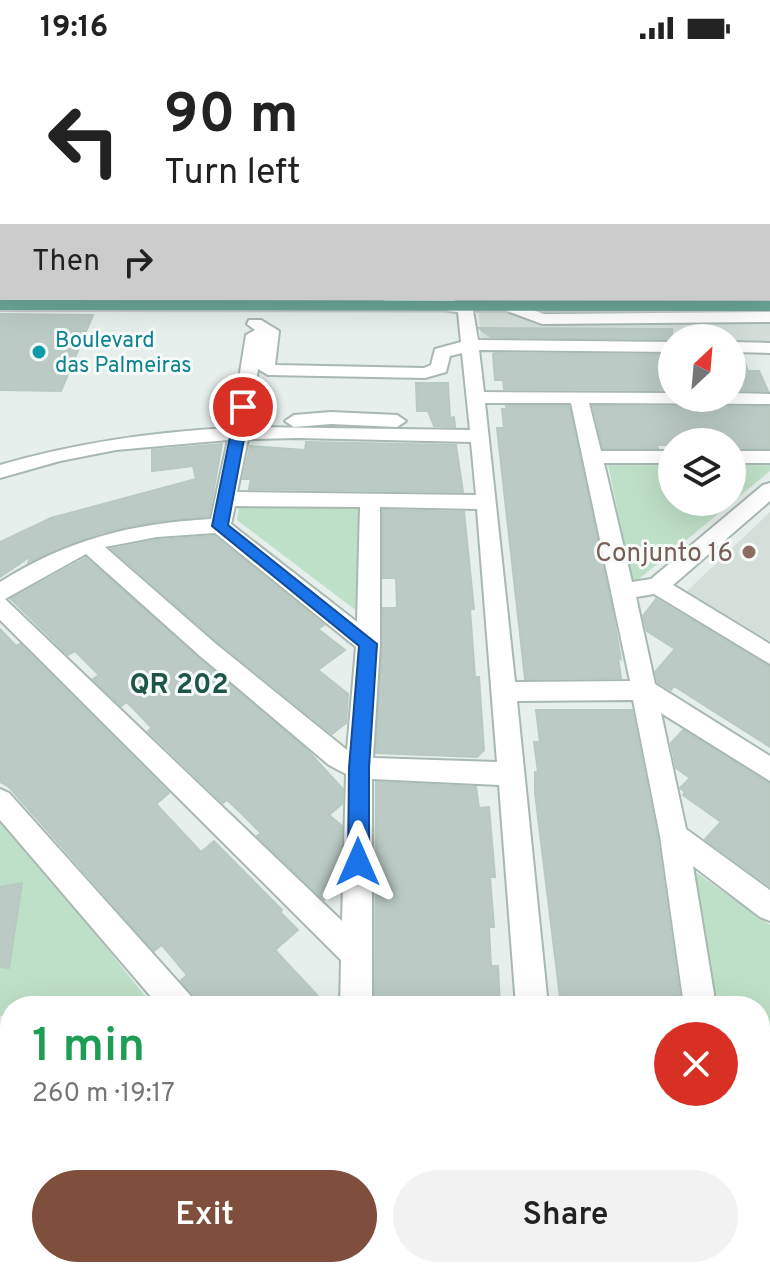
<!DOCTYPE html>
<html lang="en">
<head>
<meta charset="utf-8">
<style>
  :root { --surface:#fff; --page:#f2f2f2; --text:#222; --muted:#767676; --accent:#804e3d }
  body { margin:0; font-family:Overpass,sans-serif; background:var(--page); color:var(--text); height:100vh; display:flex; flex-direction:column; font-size:30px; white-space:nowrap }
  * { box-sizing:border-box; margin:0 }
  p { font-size:26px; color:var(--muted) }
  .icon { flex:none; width:44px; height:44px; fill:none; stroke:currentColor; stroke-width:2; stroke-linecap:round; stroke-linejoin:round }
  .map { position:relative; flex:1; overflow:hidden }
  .sheet { position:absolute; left:0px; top:940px; width:770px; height:282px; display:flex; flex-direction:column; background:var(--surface); border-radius:32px 32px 0 0; box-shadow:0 8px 32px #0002 }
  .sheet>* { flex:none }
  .guide { position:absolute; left:0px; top:0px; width:770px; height:244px; box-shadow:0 8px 32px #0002; background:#fff; color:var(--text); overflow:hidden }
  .needle { width:52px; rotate:26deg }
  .buttons { position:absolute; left:658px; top:268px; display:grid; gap:16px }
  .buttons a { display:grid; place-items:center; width:88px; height:88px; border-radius:50%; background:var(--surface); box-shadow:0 8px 32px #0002; font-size:40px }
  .pin { position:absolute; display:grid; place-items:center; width:68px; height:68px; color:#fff; margin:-34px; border:4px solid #fff; border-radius:50%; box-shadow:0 2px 8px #0007 }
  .me { position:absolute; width:88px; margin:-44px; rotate:0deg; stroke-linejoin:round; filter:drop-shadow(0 0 6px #0008) }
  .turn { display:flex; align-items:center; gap:28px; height:168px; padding:0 32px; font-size:36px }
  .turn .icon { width:104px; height:104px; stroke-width:2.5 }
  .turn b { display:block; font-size:56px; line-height:68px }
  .then { display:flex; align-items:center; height:76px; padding:0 32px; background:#0003; gap:16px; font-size:30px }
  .round { display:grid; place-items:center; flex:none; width:84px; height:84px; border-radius:42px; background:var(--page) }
  .overview { display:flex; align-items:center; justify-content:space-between; height:136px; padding:0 32px }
  h1 { font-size:48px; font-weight:600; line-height:60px; color:#1e9e55 }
  .primary-button { display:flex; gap:16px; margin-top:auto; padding:16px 32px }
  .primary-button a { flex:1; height:92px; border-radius:48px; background:var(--accent); color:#fff; font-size:32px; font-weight:600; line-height:92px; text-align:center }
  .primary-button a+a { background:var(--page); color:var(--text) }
  .status { display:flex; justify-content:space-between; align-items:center; height:56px; padding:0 40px; background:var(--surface); direction:ltr }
  .status svg { height:22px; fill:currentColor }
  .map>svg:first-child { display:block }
  .built { fill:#d4dfda }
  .green { fill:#bfe0c8 }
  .building { fill:#bbcac4; stroke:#b8c9c2; stroke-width:2 }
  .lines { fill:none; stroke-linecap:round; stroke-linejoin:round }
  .minor-casing { stroke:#a8b8b2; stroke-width:4 }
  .major-casing { stroke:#c2cac8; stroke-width:4 }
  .path { stroke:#86b3a5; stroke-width:4; stroke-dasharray:5 8; stroke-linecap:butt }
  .minor { fill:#fff; fill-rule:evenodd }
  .major { fill:#6aa596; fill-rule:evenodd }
  .route { fill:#1a73e8; stroke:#114b97; stroke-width:2 }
  .culture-dot { fill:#0f9aa8; stroke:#f7fbf9; stroke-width:3 }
  .education-dot { fill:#8d6e63; stroke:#f7fbf9; stroke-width:3 }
  .labels { text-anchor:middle; stroke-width:6; stroke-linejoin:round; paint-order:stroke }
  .far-culture-label { font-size:22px; fill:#0d838f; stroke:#f7fbf9; text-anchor:start }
  .education-label { font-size:26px; fill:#785e54; stroke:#f7fbf9; text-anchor:end }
  .neighbourhood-label { font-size:28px; font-weight:bold; fill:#1f5548; stroke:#f7fbf9 }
</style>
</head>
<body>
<div class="status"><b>19:16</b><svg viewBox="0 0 49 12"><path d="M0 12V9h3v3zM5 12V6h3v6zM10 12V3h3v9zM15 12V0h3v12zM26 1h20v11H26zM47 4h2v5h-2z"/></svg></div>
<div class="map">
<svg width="770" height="1221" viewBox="0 0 770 1221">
  <rect width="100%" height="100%" fill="#e6efeb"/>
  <g class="built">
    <polygon points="770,247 770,287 732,287 732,282 672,282 672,287 481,285 478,251"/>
    <polygon points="770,456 770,585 687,535"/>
  </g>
  <g class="green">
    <polygon points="768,211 770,247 0,247 0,213 2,242 768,242"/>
    <polygon points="607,404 672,405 672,446 732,446 732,406 770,407 770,415 633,528"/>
    <polygon points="240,444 369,447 366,562 237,464"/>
    <polygon points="0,759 153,950 10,950 10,960 0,960"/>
    <polygon points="687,810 770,869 770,989 760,990 760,950 707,950"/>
    <polygon points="0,1119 10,1120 10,1212 593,1212 593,1221 0,1221"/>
    <polygon points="760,1145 770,1145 770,1221 676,1221 675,1212 760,1212"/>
  </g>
  <g class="building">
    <polygon points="0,258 93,259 61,335 0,334"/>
    <polygon points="479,272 672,273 672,283 491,281"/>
    <polygon points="495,297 672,299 672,334 504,333 503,324 495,324 493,298"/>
    <polygon points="732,299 742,299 748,315 759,315 768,335 732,334"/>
    <polygon points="416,327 448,327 450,362 454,361 455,371 434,370 428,355 417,355"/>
    <polygon points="506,350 569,350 612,553 621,603 618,601 621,622 525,623 497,372 504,372 502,353 507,353"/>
    <polygon points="593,350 770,351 770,392 732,392 732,386 672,386 672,389 657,389 658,392 603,392"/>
    <polygon points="306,386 456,389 463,436 249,433 251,423 243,423 250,390 305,394"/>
    <polygon points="222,388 209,460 154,466 100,477 28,507 31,500 0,521 0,486 51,462 196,423 193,410 152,415 152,394"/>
    <polygon points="383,454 464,456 474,553 470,553 475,621 479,621 484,694 477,701 376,697 383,552 397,552 396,522 383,522"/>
    <polygon points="214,480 324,569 318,573 345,594 318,614 348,638 346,667 332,678 218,586 112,493 157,484"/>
    <polygon points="86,502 309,696 343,733 342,748 329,759 342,770 340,830 324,844 257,780 261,777 240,756 227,744 223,747 148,675 152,672 127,646 121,650 93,623 99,619 75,595 68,599 11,543"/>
    <polygon points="656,543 770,611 770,691 674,630 671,634 658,626 655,616 675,593 647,575 643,560"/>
    <polygon points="0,573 16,590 20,588 169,737 156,748 201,796 214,785 282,854 280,856 298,874 275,894 317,939 306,950 198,950 181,924 187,919 162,889 154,895 8,730 0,726"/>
    <polygon points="536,654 632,654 657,780 681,950 561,950 535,737 535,716 538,716 534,686 540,686"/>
    <polygon points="683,674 770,728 770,830 705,783 721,766 683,739 685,736 680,732 690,722 676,712 671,687"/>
    <polygon points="376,726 476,731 479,752 489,751 495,821 490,821 494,871 489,871 491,910 498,910 500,950 375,950"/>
    <polygon points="22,827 9,912 0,911 0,831"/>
  </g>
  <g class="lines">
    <defs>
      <g id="minor">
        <polygon points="88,0 100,0 87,2"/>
        <polygon points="109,0 121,0 108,2"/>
        <rect x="239" y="0" width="12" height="2"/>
        <rect x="388" y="0" width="12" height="2"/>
        <polygon points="444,0 456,0 457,2 445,2"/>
        <polygon points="478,0 529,0 531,2 480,2"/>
        <polygon points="610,0 622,0 623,2 611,2"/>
        <rect x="768" y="3" width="2" height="9"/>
        <rect x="0" y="7" width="2" height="7"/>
        <rect x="0" y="51" width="2" height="8"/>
        <rect x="0" y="76" width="2" height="8"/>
        <rect x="768" y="82" width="2" height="8"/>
        <rect x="0" y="103" width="2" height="8"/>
        <rect x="768" y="108" width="2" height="8"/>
        <rect x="0" y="137" width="2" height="8"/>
        <rect x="0" y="158" width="2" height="8"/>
        <polygon points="768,183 770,184 770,196 768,195"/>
        <path d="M388 242H452L460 249H472L478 284 672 286V296L479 294 484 336 672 337V342H732V337L770 338V348L589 347 601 395H672V407H604L632 526 651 523 763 429 770 427V445L673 529 770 588V608L654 538 636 541 655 628 770 700V725L661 657 686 773 770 834V865L760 861 693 810 716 950H684L660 780 633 644 517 645 548 950H516L499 729 372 723V950H340L341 904 0 564V526C67 484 132 467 211 463L228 384 116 394 60 405 0 422V409C76 387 151 376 231 372L246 279 255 274 247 268 249 264H261L279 275 275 309 424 312 431 309 435 293 461 286 458 256 448 255 439 248 400 249 391 254H379V248ZM462 297 470 374 250 371 258 313 268 319 425 322 446 316 450 300ZM485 347H571L630 625 515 626ZM298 382 471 386 476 439 237 436 248 383ZM235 450 360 451 357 566 231 468ZM380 451 477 453 497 706 373 702 380 588ZM215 477 356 591 347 694 216 588 105 491 157 481ZM86 498 200 600 329 709 346 718 342 865 5 543Z"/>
        <polygon points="513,247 544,258 770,256 770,266 542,268 507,255 505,252"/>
        <polygon points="732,286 770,287 770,297 732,296"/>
        <polygon points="331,356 397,359 406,365 397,371 331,368 294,371 285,365 294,359"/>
        <rect x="732" y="395" width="38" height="12"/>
        <polygon points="0,733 9,737 190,939 195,950 159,950 0,764"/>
        <rect x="0" y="976" width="10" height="32"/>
        <rect x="760" y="982" width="10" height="32"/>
        <rect x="0" y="1098" width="10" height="34"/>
        <rect x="760" y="1109" width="10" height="34"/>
      </g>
      <g id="major">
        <rect x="0" y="205" width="2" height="10"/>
        <rect x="768" y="205" width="2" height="10"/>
        <polygon points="0,244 770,245 770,255 0,254"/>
      </g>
    </defs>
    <use href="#minor" class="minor-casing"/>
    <use href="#major" class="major-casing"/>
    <g class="path">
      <polyline points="593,1212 593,1221"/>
      <polyline points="675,1212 676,1221"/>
      <polyline points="247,1221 260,1212"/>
    </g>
    <use href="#minor" class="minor"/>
    <use href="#major" class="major"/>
  </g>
  <polygon class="route" points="243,347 250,351 228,469 377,588 369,712 369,806 366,813 358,815 351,813 348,806 349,712 359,590 212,470 236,351"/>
  <circle class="culture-dot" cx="39" cy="296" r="8"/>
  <circle class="education-dot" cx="749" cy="496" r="8"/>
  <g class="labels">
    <g class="far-culture-label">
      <text x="55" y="291">Boulevard<tspan x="55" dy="25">das Palmeiras</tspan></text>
    </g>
    <g class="education-label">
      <text x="733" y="505">Conjunto 16</text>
    </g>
    <g class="neighbourhood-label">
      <text x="179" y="637">QR 202</text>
    </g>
  </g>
</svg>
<div class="buttons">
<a><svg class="needle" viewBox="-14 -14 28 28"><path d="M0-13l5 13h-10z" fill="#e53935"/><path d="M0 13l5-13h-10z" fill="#767676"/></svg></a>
<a><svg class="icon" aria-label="layers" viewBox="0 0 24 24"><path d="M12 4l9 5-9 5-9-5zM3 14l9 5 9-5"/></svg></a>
</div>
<div class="pin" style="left:243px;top:351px;background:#d93025"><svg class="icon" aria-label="arrive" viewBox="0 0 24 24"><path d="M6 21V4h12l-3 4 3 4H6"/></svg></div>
<svg class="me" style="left:358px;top:806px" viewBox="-20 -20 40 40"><path d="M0-17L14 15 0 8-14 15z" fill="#1a73e8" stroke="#fff" stroke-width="4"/></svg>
<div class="guide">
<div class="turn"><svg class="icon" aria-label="left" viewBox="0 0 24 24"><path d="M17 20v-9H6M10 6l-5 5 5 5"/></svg><div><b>90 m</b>Turn left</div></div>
<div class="then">Then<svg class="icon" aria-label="right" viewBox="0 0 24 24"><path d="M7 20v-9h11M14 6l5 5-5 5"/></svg></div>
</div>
<section class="sheet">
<div class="overview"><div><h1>1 min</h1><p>260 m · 19:17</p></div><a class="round" style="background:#d93025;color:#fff"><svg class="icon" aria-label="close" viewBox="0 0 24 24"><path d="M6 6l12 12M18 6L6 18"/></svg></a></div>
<div class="primary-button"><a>Exit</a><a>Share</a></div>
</section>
</div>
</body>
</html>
